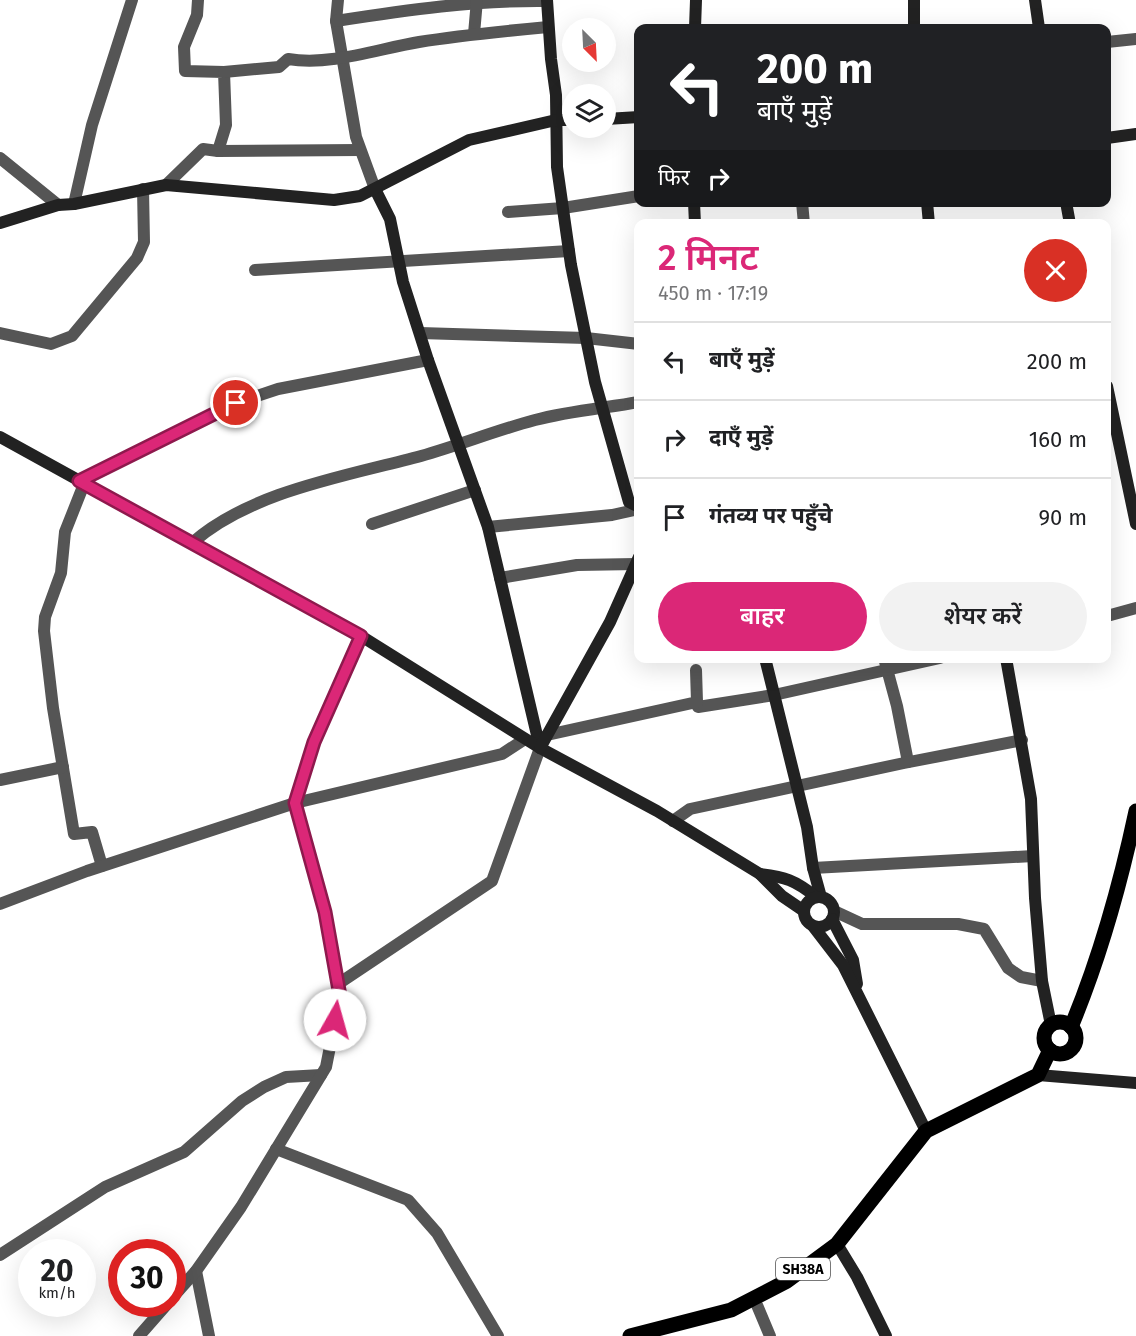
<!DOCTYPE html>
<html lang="hi">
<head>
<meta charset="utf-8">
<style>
  :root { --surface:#fff; --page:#f2f2f2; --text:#202124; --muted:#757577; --line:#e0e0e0; --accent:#db2777 }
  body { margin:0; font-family:"Fira Sans","Noto Sans Devanagari",sans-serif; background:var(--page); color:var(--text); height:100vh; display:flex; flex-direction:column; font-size:22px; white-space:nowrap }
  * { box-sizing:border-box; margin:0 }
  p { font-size:20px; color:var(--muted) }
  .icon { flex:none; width:33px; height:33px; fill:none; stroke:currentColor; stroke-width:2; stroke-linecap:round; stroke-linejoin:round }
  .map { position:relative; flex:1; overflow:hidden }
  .sheet { position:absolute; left:634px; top:219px; width:477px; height:444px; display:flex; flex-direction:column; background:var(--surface); border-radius:12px; box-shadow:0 6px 24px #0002 }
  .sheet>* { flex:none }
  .hud { position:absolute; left:634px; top:24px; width:477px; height:183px; border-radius:12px; box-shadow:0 6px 24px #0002; background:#202124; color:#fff; overflow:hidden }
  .needle { width:39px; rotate:156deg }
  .tools { position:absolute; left:562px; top:18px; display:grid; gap:12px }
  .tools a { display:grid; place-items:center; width:54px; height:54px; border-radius:50%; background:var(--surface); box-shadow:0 6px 24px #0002; font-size:30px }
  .speed { position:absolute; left:18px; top:1239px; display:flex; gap:12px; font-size:30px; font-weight:700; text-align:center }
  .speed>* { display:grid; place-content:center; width:78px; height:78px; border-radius:50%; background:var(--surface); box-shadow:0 6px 24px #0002; line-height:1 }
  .speed small { font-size:15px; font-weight:400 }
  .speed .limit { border:9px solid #d22; background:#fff; color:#111 }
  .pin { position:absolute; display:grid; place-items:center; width:51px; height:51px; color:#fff; margin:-26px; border:3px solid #fff; border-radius:50%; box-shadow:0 2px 6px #0007 }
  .me { position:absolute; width:66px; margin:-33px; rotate:7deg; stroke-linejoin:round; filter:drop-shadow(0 0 4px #0008) }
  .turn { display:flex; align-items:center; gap:21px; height:126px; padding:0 24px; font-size:27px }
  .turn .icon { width:78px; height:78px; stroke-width:2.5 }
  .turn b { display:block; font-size:42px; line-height:51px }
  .then { display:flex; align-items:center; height:57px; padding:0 24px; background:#0003; gap:12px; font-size:22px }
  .round { display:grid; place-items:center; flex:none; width:63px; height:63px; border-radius:32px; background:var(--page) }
  .summary { display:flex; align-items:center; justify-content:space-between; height:102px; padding:0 24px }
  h1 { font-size:36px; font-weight:600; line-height:45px; color:var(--accent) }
  .action { display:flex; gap:12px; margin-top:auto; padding:12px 24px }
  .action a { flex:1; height:69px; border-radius:36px; background:var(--accent); color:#fff; font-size:24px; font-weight:600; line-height:69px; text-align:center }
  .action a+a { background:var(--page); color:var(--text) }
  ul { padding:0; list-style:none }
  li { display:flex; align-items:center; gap:18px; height:78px; padding:0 24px; border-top:2px solid var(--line) }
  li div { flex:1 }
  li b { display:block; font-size:22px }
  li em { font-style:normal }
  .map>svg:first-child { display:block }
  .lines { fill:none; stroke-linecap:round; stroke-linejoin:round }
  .street { stroke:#555; stroke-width:12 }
  .secondary { stroke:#222; stroke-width:12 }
  .primary { stroke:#000; stroke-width:15 }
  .route-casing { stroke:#8e194d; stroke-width:15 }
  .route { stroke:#db2777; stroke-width:10 }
  .labels { text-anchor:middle; stroke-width:5; stroke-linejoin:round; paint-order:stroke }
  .shield { fill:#fff; stroke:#4c4c4c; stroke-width:1.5 }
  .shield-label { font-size:14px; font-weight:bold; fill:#000 }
</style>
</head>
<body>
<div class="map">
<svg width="1136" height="1336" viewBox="0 0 1136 1336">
  <rect width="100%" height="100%" fill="#fff"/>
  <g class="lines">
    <g class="street">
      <polyline points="198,0 197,15 184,47 185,71 224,72 226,125 218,151"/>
      <polyline points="338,0 336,21 356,137 375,189"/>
      <path d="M336 21C406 10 476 0 547 1"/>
      <polyline points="474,34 477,0"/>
      <polyline points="1107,42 1136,39"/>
      <path d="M224 72 279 67 288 59C331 66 377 49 419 42 462 35 505 31 548 27"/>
      <polyline points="0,158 58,205"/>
      <polyline points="166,185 203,149 218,151 360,150"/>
      <polyline points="802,202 804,224"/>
      <polyline points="74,204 92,125 132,0"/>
      <polyline points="508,212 563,208 639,196"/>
      <polyline points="255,270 569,251"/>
      <polyline points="0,333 51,344 72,336 137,258 144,242 143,189"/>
      <polyline points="420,333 586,338 639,344"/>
      <polyline points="79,481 236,403 278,389 428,360"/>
      <polyline points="84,484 65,532 61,573 45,617 44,631 53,708 74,834 92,832 102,866"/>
      <polyline points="372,524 475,490"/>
      <polyline points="488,527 612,515 639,509"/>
      <path d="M192 543C251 491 347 476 421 456 460 445 497 430 535 420 569 411 605 408 639 402"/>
      <polyline points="500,578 577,565 636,564"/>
      <polyline points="1107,616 1136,608"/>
      <polyline points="884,658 897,706 908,762"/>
      <polyline points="698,707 774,695 940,658"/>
      <polyline points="547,735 697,702 696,670"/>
      <polyline points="0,780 63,767"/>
      <polyline points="673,821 690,809 904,763 1022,740"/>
      <polyline points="813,868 1033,856"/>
      <polyline points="0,904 87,871 295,803 502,754 525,739"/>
      <polyline points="834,911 862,924 958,924 984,929 1008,968 1021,977 1042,981"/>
      <polyline points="338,984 492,881 540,748"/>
      <polyline points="276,1149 408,1200 437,1233 498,1336"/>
      <polyline points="0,1255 105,1187 184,1152 242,1101 264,1087 286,1077 321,1075"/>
      <polyline points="196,1271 209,1336"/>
      <polyline points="172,1298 196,1271 241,1207 326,1067 340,996 325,912 295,803 314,742 361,636"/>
      <polyline points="754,1298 770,1336"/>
      <polyline points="139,1336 167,1304"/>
    </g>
    <g class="secondary">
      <polyline points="547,0 551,59 556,95 557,167 571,265 595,382 629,502 639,507"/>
      <polyline points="1035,0 1039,28"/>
      <polyline points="695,28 696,0"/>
      <polyline points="914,28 914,0"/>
      <polyline points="606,119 639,117"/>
      <polyline points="1107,138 1136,134"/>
      <polyline points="375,189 390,219 403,282 428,360 488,527 540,748"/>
      <polyline points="694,202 695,224"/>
      <polyline points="927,202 929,224"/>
      <polyline points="1066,202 1070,224"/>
      <polyline points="0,223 58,205 74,204 166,185 334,200 360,196 469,140 556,120 573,120"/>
      <polyline points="1107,386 1136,524"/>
      <polyline points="0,437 361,636 540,748 657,811 760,874 782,896 804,911"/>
      <polyline points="765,658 807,827 813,868 821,897"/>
      <polyline points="1006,658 1031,799 1035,898 1042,981 1051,1025"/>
      <polyline points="540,748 610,622 639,557"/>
      <path d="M760 874C785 877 795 880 816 897"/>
      <circle cx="819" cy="912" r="15"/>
      <polyline points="832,919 853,960 857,984"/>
      <polyline points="813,926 843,965 926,1131"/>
      <polyline points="1038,1075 1136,1083"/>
      <polyline points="837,1244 857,1277 886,1336"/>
    </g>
    <g class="primary">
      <circle cx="1060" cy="1038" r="16"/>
      <path d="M1071 1027C1101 955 1120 886 1136 811"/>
      <polyline points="630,1336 731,1310 787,1281 837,1244 926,1131 1038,1075 1050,1050"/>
    </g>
  </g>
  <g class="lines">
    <defs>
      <polyline id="route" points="236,403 79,481 361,636 314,742 295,803 325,912 340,996 335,1020"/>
    </defs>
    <use href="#route" class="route-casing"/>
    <use href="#route" class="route"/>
  </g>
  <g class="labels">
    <rect class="shield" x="776" y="1258" width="54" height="22" rx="4.5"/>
    <g class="shield-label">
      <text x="803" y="1274">SH38A</text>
    </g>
  </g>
</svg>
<div class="tools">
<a><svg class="needle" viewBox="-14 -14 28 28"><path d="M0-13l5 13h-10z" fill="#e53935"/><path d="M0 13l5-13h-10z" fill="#757577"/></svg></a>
<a><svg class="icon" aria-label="layers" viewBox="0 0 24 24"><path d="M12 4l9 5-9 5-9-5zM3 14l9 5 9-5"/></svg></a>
</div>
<div class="speed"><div>20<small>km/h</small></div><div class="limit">30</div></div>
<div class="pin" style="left:236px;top:403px;background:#d93025"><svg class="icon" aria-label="arrive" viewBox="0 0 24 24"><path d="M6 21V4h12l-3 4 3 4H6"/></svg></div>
<svg class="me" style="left:335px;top:1020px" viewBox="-20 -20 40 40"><circle r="19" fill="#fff"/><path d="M0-13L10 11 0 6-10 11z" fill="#db2777"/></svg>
<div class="hud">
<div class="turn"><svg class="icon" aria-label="left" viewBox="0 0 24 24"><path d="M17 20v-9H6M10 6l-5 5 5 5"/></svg><div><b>200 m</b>बाएँ मुड़ें</div></div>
<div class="then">फिर<svg class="icon" aria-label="right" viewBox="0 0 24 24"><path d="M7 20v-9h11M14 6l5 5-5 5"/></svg></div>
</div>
<section class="sheet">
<div class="summary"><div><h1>2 मिनट</h1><p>450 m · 17:19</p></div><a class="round" style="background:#d93025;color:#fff"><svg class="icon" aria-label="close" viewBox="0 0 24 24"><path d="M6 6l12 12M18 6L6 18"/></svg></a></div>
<ul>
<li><svg class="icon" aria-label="left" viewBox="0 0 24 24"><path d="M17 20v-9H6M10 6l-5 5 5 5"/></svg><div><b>बाएँ मुड़ें</b></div><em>200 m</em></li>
<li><svg class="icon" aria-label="right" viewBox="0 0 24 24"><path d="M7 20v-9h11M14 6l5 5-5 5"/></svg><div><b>दाएँ मुड़ें</b></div><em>160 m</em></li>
<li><svg class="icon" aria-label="arrive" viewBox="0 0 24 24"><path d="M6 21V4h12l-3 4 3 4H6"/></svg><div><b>गंतव्य पर पहुँचे</b></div><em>90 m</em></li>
</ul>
<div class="action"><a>बाहर</a><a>शेयर करें</a></div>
</section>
</div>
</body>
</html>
